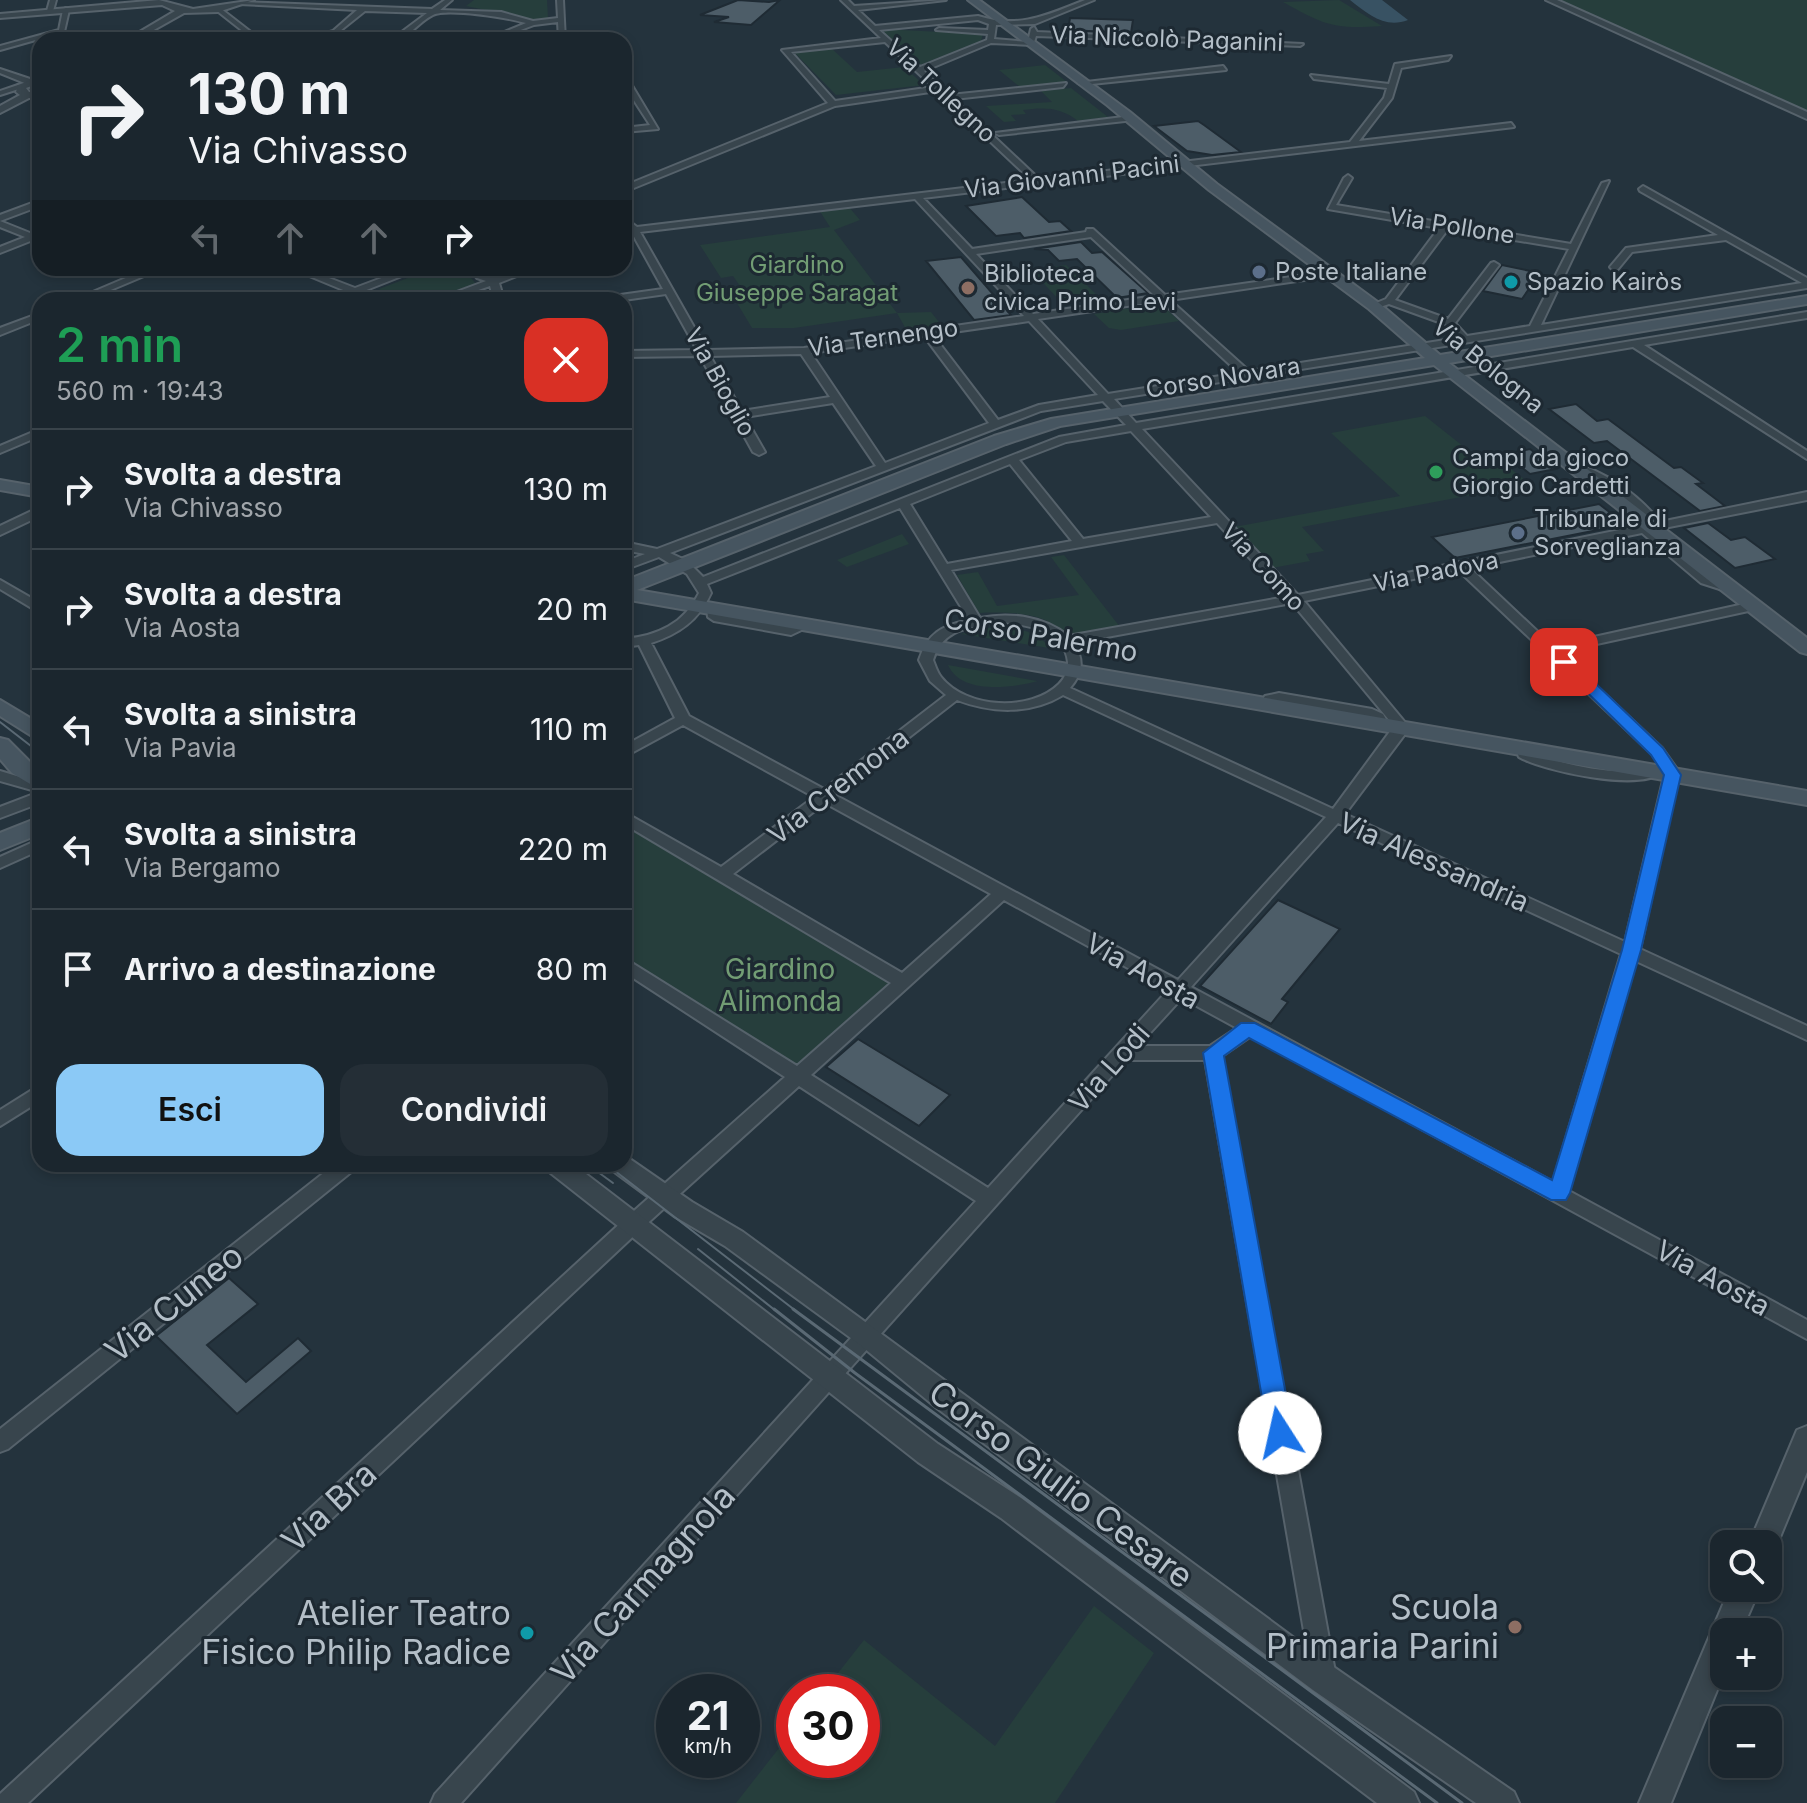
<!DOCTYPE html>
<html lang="it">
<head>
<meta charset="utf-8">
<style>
  :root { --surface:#1b262e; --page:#242e36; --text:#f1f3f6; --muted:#a0a5aa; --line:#39434a; --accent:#8bc9f6 }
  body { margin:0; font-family:Inter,sans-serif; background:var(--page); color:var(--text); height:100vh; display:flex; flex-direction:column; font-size:30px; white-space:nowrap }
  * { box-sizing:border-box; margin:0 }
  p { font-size:26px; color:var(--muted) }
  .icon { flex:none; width:44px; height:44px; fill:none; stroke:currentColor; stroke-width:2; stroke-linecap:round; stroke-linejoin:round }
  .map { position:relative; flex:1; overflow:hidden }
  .drawer { position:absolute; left:32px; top:292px; width:600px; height:880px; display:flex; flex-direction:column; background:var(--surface); border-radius:24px; box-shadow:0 4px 12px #0003,0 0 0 2px var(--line) }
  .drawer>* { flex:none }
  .guide { position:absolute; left:32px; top:32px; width:600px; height:244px; border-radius:24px; box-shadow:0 4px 12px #0003,0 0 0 2px var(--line); background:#1b262e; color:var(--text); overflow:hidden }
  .buttons { position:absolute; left:1710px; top:1530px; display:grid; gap:16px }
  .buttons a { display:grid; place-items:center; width:72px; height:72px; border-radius:16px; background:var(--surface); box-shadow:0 4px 12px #0003,0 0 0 2px var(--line); font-size:40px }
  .speed { position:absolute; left:656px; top:1674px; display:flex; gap:16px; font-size:40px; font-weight:700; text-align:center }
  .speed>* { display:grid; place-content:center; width:104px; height:104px; border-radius:50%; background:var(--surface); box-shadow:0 4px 12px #0003,0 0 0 2px var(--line); line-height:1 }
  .speed small { font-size:20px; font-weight:400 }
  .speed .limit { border:12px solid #d22; background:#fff; color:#111 }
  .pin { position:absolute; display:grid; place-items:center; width:68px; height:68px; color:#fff; margin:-34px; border-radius:16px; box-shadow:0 4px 12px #0006 }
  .me { position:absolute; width:88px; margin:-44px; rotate:350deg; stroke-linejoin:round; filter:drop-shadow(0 0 6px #0008) }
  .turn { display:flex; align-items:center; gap:28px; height:168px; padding:0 24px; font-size:36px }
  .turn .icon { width:104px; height:104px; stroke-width:2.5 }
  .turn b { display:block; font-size:56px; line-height:68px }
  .lanes { display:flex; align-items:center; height:76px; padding:0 24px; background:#0003; justify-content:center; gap:40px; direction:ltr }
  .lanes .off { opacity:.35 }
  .round { display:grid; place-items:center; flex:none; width:84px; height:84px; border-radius:24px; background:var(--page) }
  .head { display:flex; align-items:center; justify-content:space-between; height:136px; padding:0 24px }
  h1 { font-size:48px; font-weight:600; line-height:60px; color:#1e9e55 }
  .button { display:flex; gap:16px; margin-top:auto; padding:16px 24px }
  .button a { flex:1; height:92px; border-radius:24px; background:var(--accent); color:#111; font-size:32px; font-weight:600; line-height:92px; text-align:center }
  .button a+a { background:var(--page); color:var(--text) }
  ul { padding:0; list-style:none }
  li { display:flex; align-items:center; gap:24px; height:120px; padding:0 24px; border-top:2px solid var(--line) }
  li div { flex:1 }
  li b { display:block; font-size:30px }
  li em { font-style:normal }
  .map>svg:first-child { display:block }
  .green { fill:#263e3c }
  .water { fill:#385263 }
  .building { fill:#4d5d68; stroke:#1f2b34; stroke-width:2 }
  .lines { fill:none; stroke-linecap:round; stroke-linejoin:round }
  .minor-casing { stroke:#56626b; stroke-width:4 }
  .tertiary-casing { stroke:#56626b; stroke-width:4 }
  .secondary-casing { stroke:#56626b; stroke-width:4 }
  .minor { fill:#38454d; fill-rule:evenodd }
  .tertiary { fill:#38454d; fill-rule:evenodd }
  .secondary { fill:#465560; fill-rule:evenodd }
  .tram-far1 { stroke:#5a6974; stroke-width:2 }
  .tram { stroke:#5a6974; stroke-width:3 }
  .route { fill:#1a73e8; stroke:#114b97; stroke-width:2 }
  .service-dot { fill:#5c6f8a; stroke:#1d2932; stroke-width:3 }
  .culture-dot { fill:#0f9aa8; stroke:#1d2932; stroke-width:3 }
  .education-dot { fill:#8d6e63; stroke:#1d2932; stroke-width:3 }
  .leisure-dot { fill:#2e9e5b; stroke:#1d2932; stroke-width:3 }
  .labels { text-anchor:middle; stroke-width:6; stroke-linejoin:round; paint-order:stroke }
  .far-street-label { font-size:24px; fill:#b4bfc8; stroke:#1d2932 }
  .far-park-label { font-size:24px; fill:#729d74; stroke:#1d2932 }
  .far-poi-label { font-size:24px; fill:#b4bfc8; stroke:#1d2932; text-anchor:start }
  .street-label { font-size:28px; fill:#b4bfc8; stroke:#1d2932 }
  .park-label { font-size:28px; fill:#729d74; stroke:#1d2932 }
  .near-street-label { font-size:34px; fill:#b4bfc8; stroke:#1d2932 }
  .near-poi-label { font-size:34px; fill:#b4bfc8; stroke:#1d2932; text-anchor:end }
</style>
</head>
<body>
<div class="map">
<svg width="1807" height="1803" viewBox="0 0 1807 1803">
  <rect width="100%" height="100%" fill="#24333d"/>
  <g class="green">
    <polygon points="474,0 547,0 548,18 535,20 466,6"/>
    <path d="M1339 0 1382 26C1333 29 1326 26 1283 2Z"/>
    <polygon points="1560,0 1807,0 1807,111"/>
    <polygon points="881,29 983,34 981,41 920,65"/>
    <polygon points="831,48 857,72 904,67 924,85 836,95 794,52"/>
    <polygon points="1045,65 1067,82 1020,87 999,70"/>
    <path d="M1071 88 1108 117 1078 121C1061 107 1044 107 1023 110L1026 114 1011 115 1016 121 1004 122 986 106 1052 102 1041 91Z"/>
    <polygon points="848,206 860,220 834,230 897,313 931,312 942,326 907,331 897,313 794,328 752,328 728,288 740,286 733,276 721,278 700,245 830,227 819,210"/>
    <polygon points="1066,265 1100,298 1063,304 1031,270"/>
    <polygon points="434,268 463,268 476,284 425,300 392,300 379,289"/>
    <polygon points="1160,303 1179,321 1121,330 1109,328 1094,314"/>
    <polygon points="1425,416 1473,454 1488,451 1530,484 1302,527 1324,551 1306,554 1310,561 1272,568 1234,527 1400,496 1331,433"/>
    <polygon points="902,534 909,544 847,567 837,560"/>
    <path d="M1064 555 1120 627 1066 637C1050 611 1007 612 979 613L957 575 978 572 997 606 1079 595 1051 557Z"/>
    <path d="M984 628C1005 627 1037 627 1049 648L961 634Z"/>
    <path d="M948 665 1037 681H1038C1012 688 961 695 948 665Z"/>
    <polygon points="624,825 891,981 798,1066 624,956"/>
    <polygon points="1094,1606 1154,1653 1055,1803 736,1803 794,1729 794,1760 862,1760 862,1692 823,1692 864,1640 995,1746"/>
  </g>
  <path class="water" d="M1350 0H1382L1408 20C1385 29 1368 14 1350 0Z"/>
  <g class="building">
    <polygon points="738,0 769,2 780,0 751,25 714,22 729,17 700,15"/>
    <polygon points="1070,18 1133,20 1131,33 1068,30"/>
    <polygon points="1198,121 1204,125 1241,152 1212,155 1187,151 1154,126"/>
    <polygon points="1022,197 1049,222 1060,221 1071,231 1024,238 1020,233 996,236 966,206"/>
    <polygon points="1081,242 1092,253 1102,252 1148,293 1117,298 1077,259 1059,261 1048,250 1034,249"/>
    <polygon points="961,257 1011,315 974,320 926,261"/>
    <polygon points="1502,265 1540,273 1522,299 1483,291"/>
    <polygon points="1576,404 1597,421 1608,419 1674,468 1681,467 1703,483 1696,484 1725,506 1700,511 1607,441 1594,443 1549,409"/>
    <polygon points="1530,449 1556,469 1530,474 1505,454"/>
    <polygon points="1599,504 1616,517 1603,529 1455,558 1432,537"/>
    <polygon points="1708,523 1731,540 1745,537 1775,559 1735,568 1684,528"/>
    <polygon points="1278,900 1340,929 1282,999 1288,1002 1271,1024 1200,986"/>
    <polygon points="858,1039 950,1095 919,1126 826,1067"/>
    <polygon points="229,1278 258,1304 207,1345 246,1382 298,1338 311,1351 237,1414 156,1336"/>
  </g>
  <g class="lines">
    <defs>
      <g id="minor">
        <polygon points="50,0 56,0 53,11 50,13 47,11"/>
        <path d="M445 0H452L440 10 501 12 533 21 558 18 557 0H563L565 40H559L558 22 534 25 494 40H485L526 23C509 18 448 8 433 15 418 22 408 40 391 40L427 13 365 11 340 31 370 40 335 34 315 40H305L333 31 357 10 239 4 242 2 432 9Z"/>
        <path d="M841 0H848L854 6 946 0 858 10 875 26 978 16C1020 29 1047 15 1085 0H1094L1035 24 996 25 994 39 1028 42 1031 29 1034 27 1037 32 1303 44 1300 46 1036 36 1033 45 991 43 924 71 950 95 1066 83 1063 87 954 99 1039 179 1350 142 1384 98 1387 88 1314 79 1311 75 1389 84 1395 64 1451 56 1448 60 1401 68 1392 98 1359 141 1511 123 1514 127 923 198 972 249 1086 232 1087 229H1093L1165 295 1334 271 1336 273 1331 276 1170 300 1249 371 1458 338 1447 325 1389 304 1374 309 1369 306 1386 299 1439 228 1328 209 1344 178 1348 175 1352 178 1336 205 1571 244 1602 183 1609 181 1541 325 1802 283 1726 240 1632 252 1618 269H1612L1610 267 1626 248 1718 235 1640 191 1639 189 1643 186 1807 278V288L1114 399 1136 423 1807 312V318L1644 345 1807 451V459L1633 347 1142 429 1298 595 1649 524C1629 498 1597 478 1566 467L1564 465 1570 462C1605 471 1638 494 1660 522L1807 492V500L1664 528 1666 534 1661 537 1709 577 1733 585V591L1729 592 1701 583 1642 533 1470 568 1553 646 1753 602 1759 606 1753 610 1560 652 1662 748 1679 772 1640 949 1807 1026V1040L1636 961 1569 1191 1807 1320V1339L1251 1036 1222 1056 1336 1677 1333 1686 1324 1689 1315 1686 1312 1677 1205 1060H1126L461 1803H431L435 1794 976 1201 799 1086 640 1230 28 1803H0V1794L626 1218 785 1077 624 972V958L797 1066 891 983 624 824V812L721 867 814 797 683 725 624 757V746L675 718 639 645 624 647V639C657 636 684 624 699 593L687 574 659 557 624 570V562L645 554 624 550V542L657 549 876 466 833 403 745 417 765 452 759 455 753 452 700 356 624 357V351L697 350 666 294 624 300H601L606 297 663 289 632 233 624 234V228L633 224 637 227 1031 180 937 91 835 106 624 192V186L828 103 782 50 881 38ZM978 20 989 24 988 30 939 28 936 30 988 34 987 40 920 67 879 30ZM885 42 933 87 835 101 791 52ZM915 199 1024 316 804 348 707 350 640 232ZM1448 229 1569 249 1530 326 1467 336 1455 323 1499 265 1494 262 1491 263 1448 319 1395 300ZM1091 237 1155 296 1033 314 976 254ZM1161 301 1239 373 1108 394 1038 319ZM1029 321 1098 395 1039 405 998 420 933 335ZM924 336 989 423 885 463 811 353ZM801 354 830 397 742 411 710 356ZM1103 401 1126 425 1059 437 703 577 687 561 670 553 1041 411ZM1131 431 1211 517 1083 539 1019 460 1066 442ZM1010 464 1072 541 947 564 910 504ZM900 508 969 620C941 626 928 633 919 660L930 681 946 695 824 789 689 716 651 643C679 634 699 620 711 593L707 584ZM1217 523 1286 597 1068 636C1045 616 1009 612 980 618L951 570ZM1458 570 1652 754 1665 772 1625 942 1345 814 1405 734 1408 726 1304 601ZM1292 603 1394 726 1333 809 1070 688C1083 673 1084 660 1074 643ZM999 622C1024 624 1065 630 1068 662 1068 670 1065 678 1059 684 1031 712 966 709 941 677 937 672 935 665 933 660 943 628 969 628 999 622ZM1063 695 1326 817 1178 980 835 795 957 700C991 713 1030 715 1063 695ZM825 803 991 894 902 973 733 874ZM1338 823 1621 954 1553 1182 1191 987ZM1004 900 1168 990 988 1188 811 1075ZM1182 998 1237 1028 1210 1046H1138Z"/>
        <polygon points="66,8 69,10 64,32 0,50 0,46 59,30 63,10"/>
        <polygon points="216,8 220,8 261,40 254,40 216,10"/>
        <polygon points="1223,66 1226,70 1082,85 1078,83"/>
        <polygon points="0,69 33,80 34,82 27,84 0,73"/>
        <polygon points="624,77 628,79 658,129 624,132 624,128 650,125 624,85"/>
        <polygon points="18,85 25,87 0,95 0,91"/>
        <polygon points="1131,116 1134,120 999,135 995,133"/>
        <polygon points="40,200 40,206 0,221 0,215"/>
        <polygon points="0,221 40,237 40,243 33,240 0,253 0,247 25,237 0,227"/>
        <polygon points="109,268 122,268 136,274 150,268 163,268 87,300 74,300 128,277"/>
        <path d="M290 268H303L355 288 408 268H422L364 291 383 300C373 300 363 295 355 296 346 296 337 300 327 300L348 292Z"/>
        <path d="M469 268H479C492 286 517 268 537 268L499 283 504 300H494L490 286 449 300H435L486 281 477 278Z"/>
        <polygon points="40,313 40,319 0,335 0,328"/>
        <polygon points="40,429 40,436 0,453 0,446"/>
        <polygon points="40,507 40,516 0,535 0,526"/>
        <polygon points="0,580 40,603 40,613 0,589"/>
        <polygon points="713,604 718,605 720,614 790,627 807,620 814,624 791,635 714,621 708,617 707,608"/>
        <polygon points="1279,693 1372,709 1383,714 1390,726 1383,730 1378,729 1373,720 1363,716 1279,701 1271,708 1261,708 1259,705 1265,696"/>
        <path d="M1523 745C1531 748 1533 755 1543 757 1576 767 1621 777 1655 767L1662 772C1640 792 1544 771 1519 757L1516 749Z"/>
        <polygon points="0,771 40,783 40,803 0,818 0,807 39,792 0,781"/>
        <polygon points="40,839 40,850 0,868 0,857"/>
        <polygon points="40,1085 40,1101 0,1126 0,1110"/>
        <polygon points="335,1164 357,1164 355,1169 8,1449 0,1452 0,1429"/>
      </g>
      <g id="tertiary">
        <polygon points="159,0 193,9 254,0 218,12 184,13 136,40 126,40 175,11 162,5 0,18 0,14"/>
        <polygon points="1546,0 1557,0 1807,112 1807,119"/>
        <polygon points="40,77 40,83 26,88 29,92 40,92 40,98 29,98 0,113 0,106 20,95 16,92 18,85"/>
        <polygon points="624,1155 692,1202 743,1232 1335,1668 1514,1792 1519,1803 1476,1803 1313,1690 938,1409 859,1344 725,1246 674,1216 613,1171 609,1164 624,1164"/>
        <polygon points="544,1164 573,1164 938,1444 1021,1498 1414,1792 1419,1803 1377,1803 1001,1518 918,1462 548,1171"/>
        <polygon points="1807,1426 1807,1472 1773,1554 1768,1556 1768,1544 1749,1544 1797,1430"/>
        <polygon points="1730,1588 1760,1588 1741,1632 1724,1632 1724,1673 1671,1803 1639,1803"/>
      </g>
      <g id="secondary">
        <polygon points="968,0 979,0 1130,112 1217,184 1379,303 1440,355 1807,296 1807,304 1449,363 1807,638 1807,654 1800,652 1434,365 1060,426 1006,444 637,590 1807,791 1807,805 624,599 624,581 994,436 1051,419 1425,358 1369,309 1209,190 1107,105"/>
        <polygon points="0,480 40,487 40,497 0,490"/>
        <polygon points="0,700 40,724 40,741 0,716"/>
        <polygon points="0,738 8,740 40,772 40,790 12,773 0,759"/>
        <polygon points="40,817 40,834 0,850 0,833"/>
      </g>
    </defs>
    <use href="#minor" class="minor-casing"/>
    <use href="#tertiary" class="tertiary-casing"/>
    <use href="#secondary" class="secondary-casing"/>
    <use href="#minor" class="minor"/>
    <use href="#tertiary" class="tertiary"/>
    <use href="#secondary" class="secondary"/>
    <g class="tram-far1">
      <polyline points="0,722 40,753"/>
      <polyline points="587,1164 613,1183"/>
      <polyline points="606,1164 796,1311"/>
      <polyline points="698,1249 776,1311"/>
    </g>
    <g class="tram">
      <polyline points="774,1309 855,1373 1437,1803"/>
      <polyline points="793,1309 1462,1803"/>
    </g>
  </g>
  <polygon class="route" points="1559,659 1570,659 1663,748 1681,775 1641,950 1570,1193 1566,1200 1551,1200 1249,1038 1224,1056 1293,1433 1289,1442 1280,1445 1272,1442 1268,1433 1203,1053 1241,1023 1255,1023 1552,1180 1622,950 1664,775 1651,755 1559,665"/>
  <g class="service-dot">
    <circle cx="1259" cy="272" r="8"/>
    <circle cx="1518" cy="533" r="8"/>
  </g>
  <g class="culture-dot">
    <circle cx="1511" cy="282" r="8"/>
    <circle cx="527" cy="1633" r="8"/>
  </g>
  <g class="education-dot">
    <circle cx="968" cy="288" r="8"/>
    <circle cx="1515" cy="1627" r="8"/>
  </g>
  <circle class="leisure-dot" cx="1436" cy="472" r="8"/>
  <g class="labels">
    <g class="far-street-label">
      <text transform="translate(1167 39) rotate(2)" y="8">Via Niccolò Paganini</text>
      <text transform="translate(941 91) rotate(43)" y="8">Via Tollegno</text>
      <text transform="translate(1072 177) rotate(-7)" y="8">Via Giovanni Pacini</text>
      <text transform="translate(1452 226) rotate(9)" y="8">Via Pollone</text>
      <text transform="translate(883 338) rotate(-8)" y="8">Via Ternengo</text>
      <text transform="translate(1488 366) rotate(39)" y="8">Via Bologna</text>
      <text transform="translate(1223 378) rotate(-9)" y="8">Corso Novara</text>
      <text transform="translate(720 382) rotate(61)" y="8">Via Bioglio</text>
      <text transform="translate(1263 567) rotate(47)" y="8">Via Como</text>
      <text transform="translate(1436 572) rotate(-11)" y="8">Via Padova</text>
    </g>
    <g class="far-park-label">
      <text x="797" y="273">Giardino<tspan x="797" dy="28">Giuseppe Saragat</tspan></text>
    </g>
    <g class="far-poi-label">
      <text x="1275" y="280">Poste Italiane</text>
      <text x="984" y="282">Biblioteca<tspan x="984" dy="28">civica Primo Levi</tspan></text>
      <text x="1527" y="290">Spazio Kairòs</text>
      <text x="1452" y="466">Campi da gioco<tspan x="1452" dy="28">Giorgio Cardetti</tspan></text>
      <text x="1534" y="527">Tribunale di<tspan x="1534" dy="28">Sorveglianza</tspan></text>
    </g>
    <g class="street-label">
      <text transform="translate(1041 635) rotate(10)" y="10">Corso Palermo</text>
      <text transform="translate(838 786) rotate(-38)" y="10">Via Cremona</text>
      <text transform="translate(1434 862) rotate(24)" y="10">Via Alessandria</text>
      <text transform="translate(1143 971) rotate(29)" y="10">Via Aosta</text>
      <text transform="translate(1109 1068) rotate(-49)" y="10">Via Lodi</text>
      <text transform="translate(1713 1278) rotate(29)" y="10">Via Aosta</text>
    </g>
    <g class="park-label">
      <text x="780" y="979">Giardino<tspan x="780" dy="32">Alimonda</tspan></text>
    </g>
    <g class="near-street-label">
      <text transform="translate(174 1303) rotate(-39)" y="12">Via Cuneo</text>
      <text transform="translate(1061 1484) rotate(37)" y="12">Corso Giulio Cesare</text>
      <text transform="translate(329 1507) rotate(-43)" y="12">Via Bra</text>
      <text transform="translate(643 1584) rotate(-48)" y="12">Via Carmagnola</text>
    </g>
    <g class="near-poi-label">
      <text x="1499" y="1619">Scuola<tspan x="1499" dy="39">Primaria Parini</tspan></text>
      <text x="511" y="1625">Atelier Teatro<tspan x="511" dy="39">Fisico Philip Radice</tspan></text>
    </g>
  </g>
</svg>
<div class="buttons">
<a><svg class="icon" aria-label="search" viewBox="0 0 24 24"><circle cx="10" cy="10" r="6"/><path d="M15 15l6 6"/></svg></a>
<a>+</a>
<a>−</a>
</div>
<div class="speed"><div>21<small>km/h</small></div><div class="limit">30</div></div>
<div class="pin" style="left:1564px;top:662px;background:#d93025"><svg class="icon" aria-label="arrive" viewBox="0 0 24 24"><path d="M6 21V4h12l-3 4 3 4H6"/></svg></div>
<svg class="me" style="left:1280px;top:1433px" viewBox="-20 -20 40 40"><circle r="19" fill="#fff"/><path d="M0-13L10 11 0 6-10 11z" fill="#1a73e8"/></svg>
<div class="guide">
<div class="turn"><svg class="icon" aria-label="right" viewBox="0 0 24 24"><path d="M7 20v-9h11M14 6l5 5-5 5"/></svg><div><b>130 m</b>Via Chivasso</div></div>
<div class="lanes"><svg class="icon off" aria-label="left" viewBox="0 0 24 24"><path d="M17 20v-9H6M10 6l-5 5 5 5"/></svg><svg class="icon off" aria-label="ahead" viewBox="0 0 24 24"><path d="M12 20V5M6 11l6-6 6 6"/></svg><svg class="icon off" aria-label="ahead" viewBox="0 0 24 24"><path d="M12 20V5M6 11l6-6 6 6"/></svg><svg class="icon" aria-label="right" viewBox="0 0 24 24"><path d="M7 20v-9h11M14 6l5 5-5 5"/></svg></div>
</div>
<section class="drawer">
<div class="head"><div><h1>2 min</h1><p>560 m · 19:43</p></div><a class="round" style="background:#d93025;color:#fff"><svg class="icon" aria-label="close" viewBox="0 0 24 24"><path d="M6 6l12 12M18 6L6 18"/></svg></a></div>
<ul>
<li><svg class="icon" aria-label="right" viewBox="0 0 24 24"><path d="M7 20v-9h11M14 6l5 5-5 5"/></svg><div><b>Svolta a destra</b><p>Via Chivasso</p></div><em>130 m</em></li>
<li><svg class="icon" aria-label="right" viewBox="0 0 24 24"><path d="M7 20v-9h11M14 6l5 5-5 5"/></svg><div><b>Svolta a destra</b><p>Via Aosta</p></div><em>20 m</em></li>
<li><svg class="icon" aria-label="left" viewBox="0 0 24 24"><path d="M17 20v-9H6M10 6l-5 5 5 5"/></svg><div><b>Svolta a sinistra</b><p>Via Pavia</p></div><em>110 m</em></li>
<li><svg class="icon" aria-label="left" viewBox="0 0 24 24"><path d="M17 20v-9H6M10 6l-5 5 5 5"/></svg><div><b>Svolta a sinistra</b><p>Via Bergamo</p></div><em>220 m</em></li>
<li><svg class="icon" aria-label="arrive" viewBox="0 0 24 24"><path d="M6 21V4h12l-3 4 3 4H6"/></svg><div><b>Arrivo a destinazione</b></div><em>80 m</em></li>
</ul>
<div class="button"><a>Esci</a><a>Condividi</a></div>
</section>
</div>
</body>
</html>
